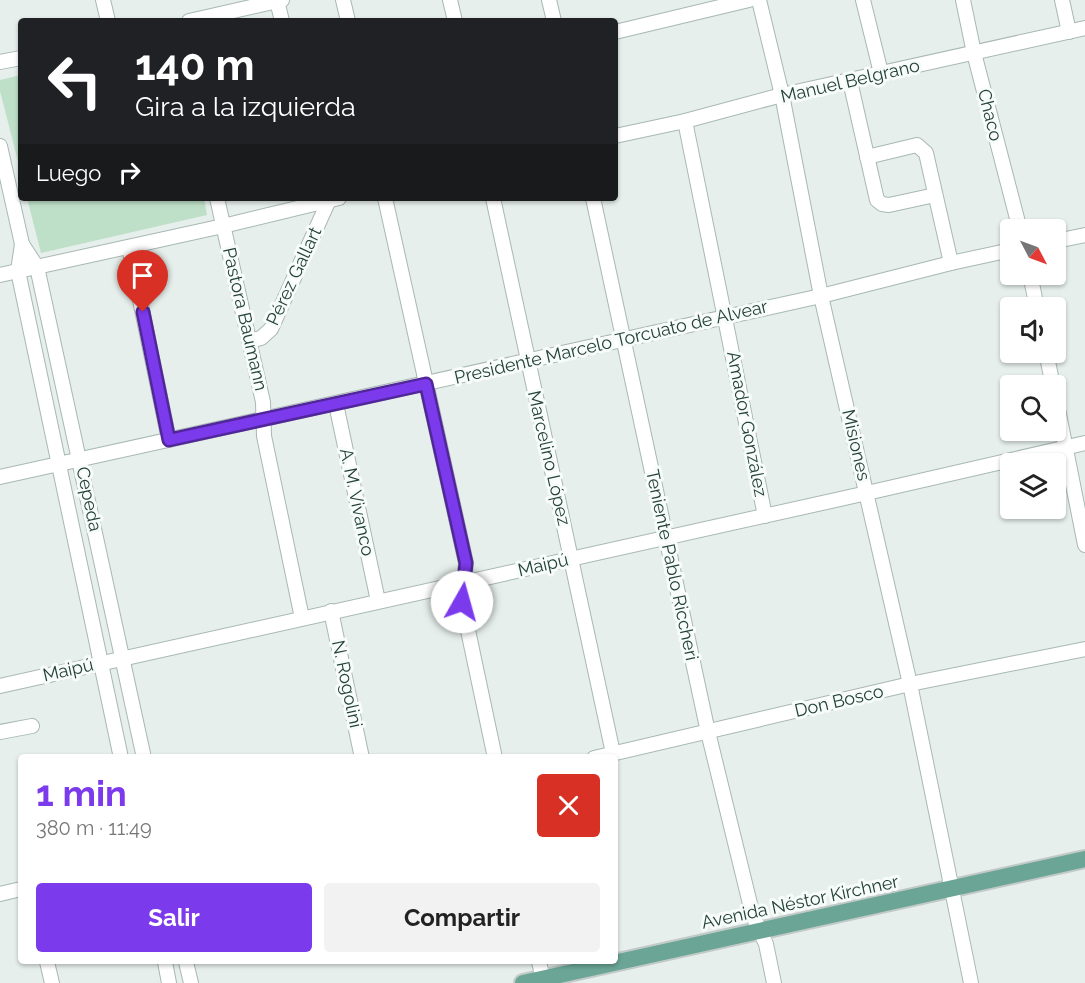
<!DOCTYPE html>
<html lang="es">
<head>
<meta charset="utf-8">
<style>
  :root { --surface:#fff; --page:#f2f2f2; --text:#222; --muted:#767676; --accent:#7c3aed }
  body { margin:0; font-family:Raleway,sans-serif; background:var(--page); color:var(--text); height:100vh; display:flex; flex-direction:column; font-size:22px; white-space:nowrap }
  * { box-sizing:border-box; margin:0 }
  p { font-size:20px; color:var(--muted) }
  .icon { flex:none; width:33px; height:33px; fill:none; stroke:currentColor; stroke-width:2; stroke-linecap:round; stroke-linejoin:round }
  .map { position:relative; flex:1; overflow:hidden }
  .sheet { position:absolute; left:18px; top:754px; width:600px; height:210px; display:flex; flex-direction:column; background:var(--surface); border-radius:6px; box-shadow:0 2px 4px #0004 }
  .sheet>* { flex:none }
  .guide { position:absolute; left:18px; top:18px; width:600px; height:183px; border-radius:6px; box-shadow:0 2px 4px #0004; background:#202124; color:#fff; overflow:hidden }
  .needle { width:39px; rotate:131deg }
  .tools { position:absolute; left:1000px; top:219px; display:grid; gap:12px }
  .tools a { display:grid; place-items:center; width:66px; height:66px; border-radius:6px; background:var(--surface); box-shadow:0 2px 4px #0004; font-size:30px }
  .pin { position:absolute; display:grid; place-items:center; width:51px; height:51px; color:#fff; margin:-62px -26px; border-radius:50% 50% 50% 0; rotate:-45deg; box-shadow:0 0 6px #0007 }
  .pin .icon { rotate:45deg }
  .me { position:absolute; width:66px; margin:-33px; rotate:7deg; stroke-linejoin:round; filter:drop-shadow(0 0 4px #0008) }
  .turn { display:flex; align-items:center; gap:21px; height:126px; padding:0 18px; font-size:27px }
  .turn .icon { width:78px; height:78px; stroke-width:2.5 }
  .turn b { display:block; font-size:42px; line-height:51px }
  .then { display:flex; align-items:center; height:57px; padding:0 18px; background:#0003; gap:12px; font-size:22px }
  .round { display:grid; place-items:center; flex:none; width:63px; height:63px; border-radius:6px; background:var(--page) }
  .headline { display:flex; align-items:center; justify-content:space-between; height:102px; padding:0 18px }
  h1 { font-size:36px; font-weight:700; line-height:45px; color:var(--accent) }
  .button { display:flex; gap:12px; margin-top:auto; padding:12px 18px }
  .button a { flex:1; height:69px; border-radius:6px; background:var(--accent); color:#fff; font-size:24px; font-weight:700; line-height:69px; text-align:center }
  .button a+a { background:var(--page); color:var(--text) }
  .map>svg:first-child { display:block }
  .green { fill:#bfe0c8 }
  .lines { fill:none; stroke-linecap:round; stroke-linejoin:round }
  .minor-casing { stroke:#a8b8b2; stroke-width:16 }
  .major-casing { stroke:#c2cac8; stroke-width:20 }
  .minor { stroke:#fff; stroke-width:14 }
  .major { stroke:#6aa596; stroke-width:16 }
  .route-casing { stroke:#51269a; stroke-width:15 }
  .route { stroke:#7c3aed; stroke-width:10 }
  .labels { text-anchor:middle; stroke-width:6; stroke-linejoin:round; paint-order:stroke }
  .street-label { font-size:18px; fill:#24423a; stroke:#f7fbf9 }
</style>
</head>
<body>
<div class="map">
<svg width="1085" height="983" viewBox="0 0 1085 983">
  <rect width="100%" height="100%" fill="#e6efeb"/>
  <g class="green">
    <polygon points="21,75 21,173 0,91 0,80"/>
    <polygon points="27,198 204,198 207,215 41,253"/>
  </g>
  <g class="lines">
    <defs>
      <g id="minor">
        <polyline points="103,0 108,21"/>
        <polyline points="343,0 348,21"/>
        <polyline points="450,0 455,21"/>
        <polyline points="549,0 554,21"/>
        <polyline points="759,0 782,95 821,296 910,684 971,983"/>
        <polyline points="863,0 881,73"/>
        <polyline points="963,0 974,53 1020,230"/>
        <polyline points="1062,0 1069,32"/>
        <polyline points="277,1 282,21"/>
        <polyline points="189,21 282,0"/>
        <polyline points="615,32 749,0"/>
        <polyline points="0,62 21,58"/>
        <polyline points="850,81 877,200 882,204 889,205 935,195"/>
        <polyline points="685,121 765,516"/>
        <polyline points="615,136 685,121 782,95 1085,28"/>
        <polyline points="0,146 22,244 37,267 144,758"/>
        <polyline points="867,157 917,145 926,153 951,263"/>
        <polyline points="217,198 263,402 264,436 302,618"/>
        <polyline points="385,198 466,563 462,602 495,758"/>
        <polyline points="493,198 613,753"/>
        <polyline points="593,198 708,732 753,916 766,944 774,983"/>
        <polyline points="1056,241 1085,235"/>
        <polyline points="22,244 18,271 121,758"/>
        <polyline points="129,247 169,440"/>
        <polyline points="1030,274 1037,308"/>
        <polyline points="0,275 223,226 339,198"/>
        <polyline points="249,341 261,338 271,329 329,200"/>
        <polyline points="1046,352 1053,386"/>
        <polyline points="1056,399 1085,545"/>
        <polyline points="336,404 378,601"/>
        <polyline points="0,477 821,296 951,263 1011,250"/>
        <polyline points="331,611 362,758"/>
        <polyline points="0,686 867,493 1085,443"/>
        <polyline points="0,732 32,726"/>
        <polyline points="594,758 910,684 1085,649"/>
        <polyline points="0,894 21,889"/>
        <polyline points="47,962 52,983"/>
        <polyline points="165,962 169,983"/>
        <polyline points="186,962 191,983"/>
        <polyline points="539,962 543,979"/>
      </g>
      <polyline id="major" points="523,983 1085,859"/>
    </defs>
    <use href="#minor" class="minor-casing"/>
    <use href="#major" class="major-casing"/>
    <use href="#minor" class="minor"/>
    <use href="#major" class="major"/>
  </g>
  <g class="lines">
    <defs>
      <polyline id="route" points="143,312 169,440 426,384 466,563 462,602"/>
    </defs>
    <use href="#route" class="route-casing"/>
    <use href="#route" class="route"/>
  </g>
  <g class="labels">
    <g class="street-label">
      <text transform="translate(850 81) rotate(-13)" y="6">Manuel Belgrano</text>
      <text transform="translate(990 115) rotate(76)" y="6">Chaco</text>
      <text transform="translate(294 276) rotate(-65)" y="6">Pérez Gallart</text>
      <text transform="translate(245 319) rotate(77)" y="6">Pastora Baumann</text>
      <text transform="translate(611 342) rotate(-13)" y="6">Presidente Marcelo Torcuato de Alvear</text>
      <text transform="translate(747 424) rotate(79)" y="6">Amador González</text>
      <text transform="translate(856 445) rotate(77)" y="6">Misiones</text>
      <text transform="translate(549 458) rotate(77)" y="6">Marcelino López</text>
      <text transform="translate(89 499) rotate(78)" y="6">Cepeda</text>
      <text transform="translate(357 502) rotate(78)" y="6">A. M. Vivanco</text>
      <text transform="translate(543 565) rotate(-13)" y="6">Maipú</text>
      <text transform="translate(672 565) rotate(78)" y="6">Teniente Pablo Riccheri</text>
      <text transform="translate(68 670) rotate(-13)" y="6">Maipú</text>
      <text transform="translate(347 684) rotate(78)" y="6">N. Rogolini</text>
      <text transform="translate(839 701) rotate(-13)" y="6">Don Bosco</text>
      <text transform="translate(800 902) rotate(-12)" y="6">Avenida Néstor Kirchner</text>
    </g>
  </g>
</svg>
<div class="tools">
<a><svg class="needle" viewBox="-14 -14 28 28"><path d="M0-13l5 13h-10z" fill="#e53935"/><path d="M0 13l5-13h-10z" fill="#767676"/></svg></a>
<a><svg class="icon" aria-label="sound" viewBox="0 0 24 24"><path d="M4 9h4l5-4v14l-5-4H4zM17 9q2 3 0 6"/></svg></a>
<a><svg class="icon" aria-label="search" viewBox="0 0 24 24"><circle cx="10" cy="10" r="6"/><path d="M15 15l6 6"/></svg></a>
<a><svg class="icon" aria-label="layers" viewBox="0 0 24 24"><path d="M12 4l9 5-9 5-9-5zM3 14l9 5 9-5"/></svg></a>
</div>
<div class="pin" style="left:143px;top:312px;background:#d93025"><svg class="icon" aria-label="arrive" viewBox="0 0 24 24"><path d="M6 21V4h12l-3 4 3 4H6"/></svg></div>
<svg class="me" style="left:462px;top:602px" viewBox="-20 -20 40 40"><circle r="19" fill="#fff"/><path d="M0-13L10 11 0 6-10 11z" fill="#7c3aed"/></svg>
<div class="guide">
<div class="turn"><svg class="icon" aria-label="left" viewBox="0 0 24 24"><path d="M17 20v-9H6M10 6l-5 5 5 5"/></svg><div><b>140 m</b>Gira a la izquierda</div></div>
<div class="then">Luego<svg class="icon" aria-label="right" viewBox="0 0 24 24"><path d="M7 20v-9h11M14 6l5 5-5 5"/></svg></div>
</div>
<section class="sheet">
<div class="headline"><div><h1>1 min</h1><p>380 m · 11:49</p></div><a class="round" style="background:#d93025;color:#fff"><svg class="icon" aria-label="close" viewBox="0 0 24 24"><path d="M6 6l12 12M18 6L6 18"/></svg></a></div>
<div class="button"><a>Salir</a><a>Compartir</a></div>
</section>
</div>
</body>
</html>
